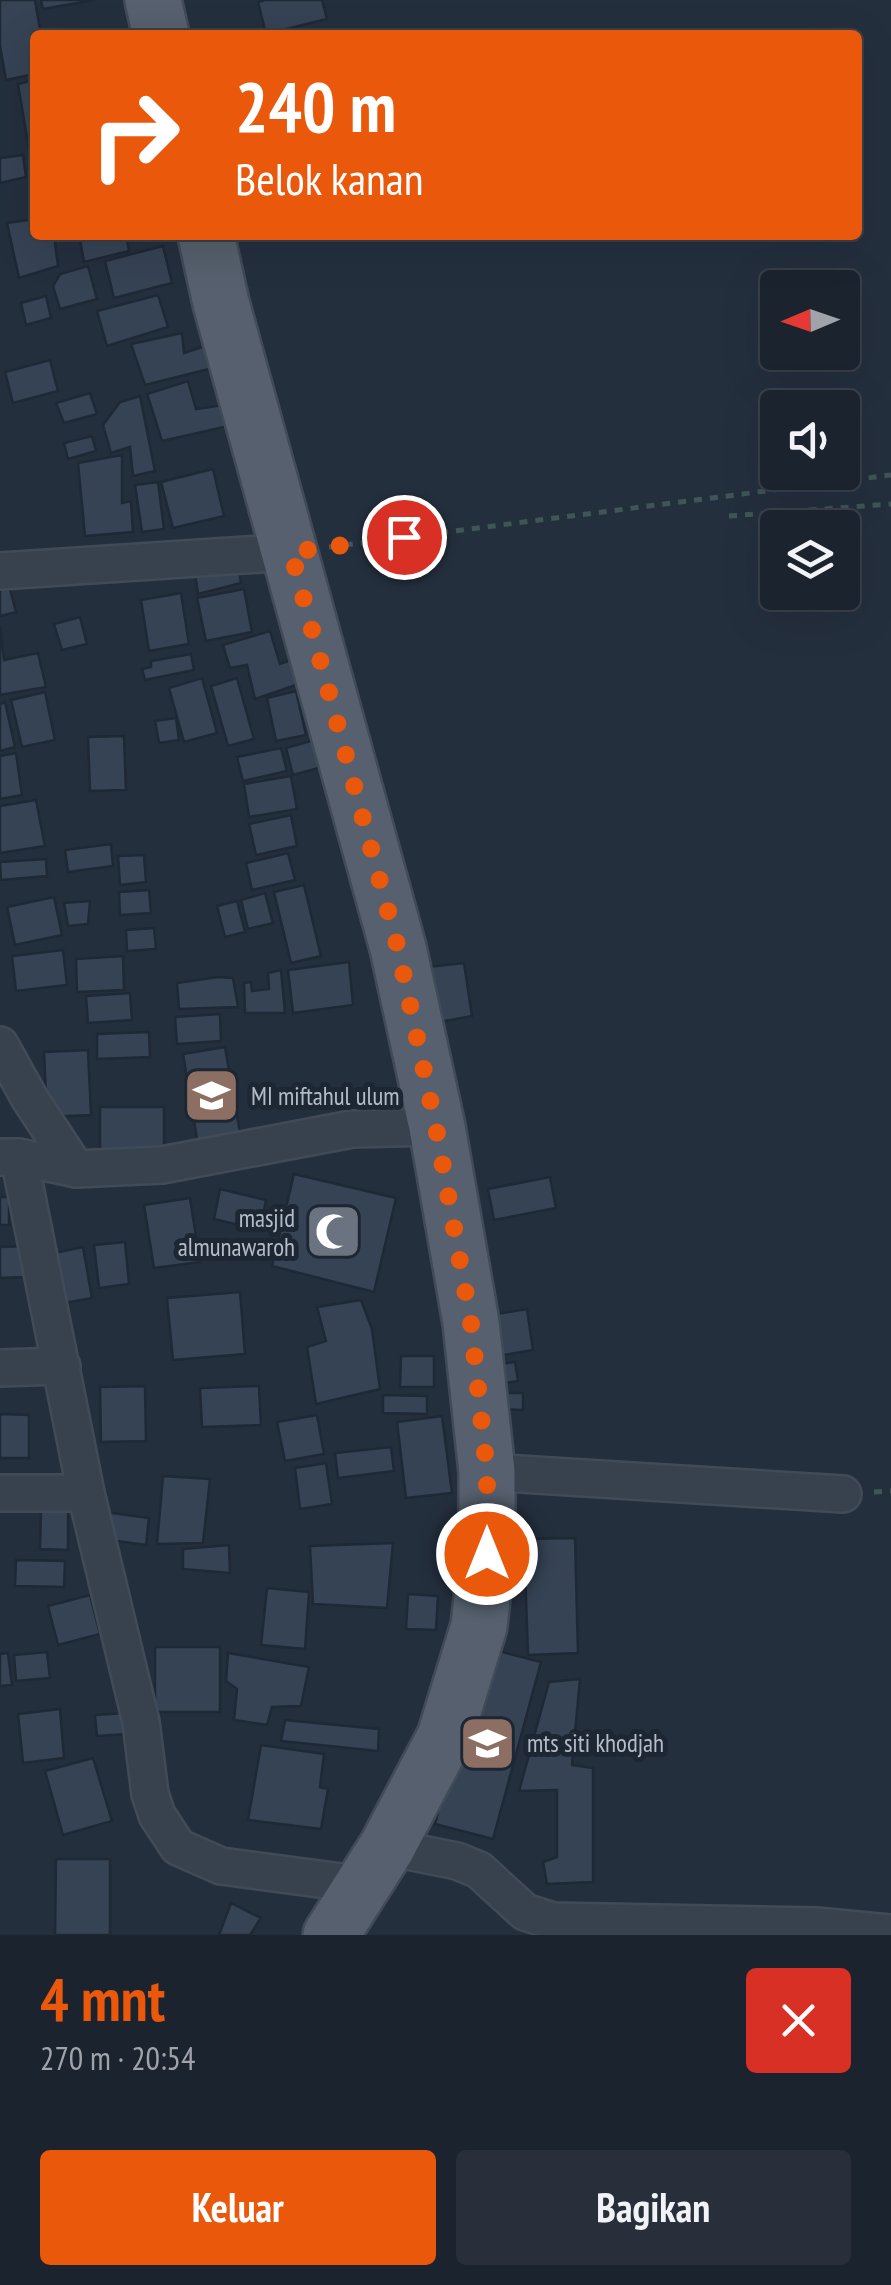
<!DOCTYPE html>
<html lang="id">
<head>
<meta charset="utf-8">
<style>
  :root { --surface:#1b232e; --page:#282f3a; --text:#f1f3f6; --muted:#a0a4aa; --line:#39404a; --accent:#ea580c }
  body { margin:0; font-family:"PT Sans Narrow",sans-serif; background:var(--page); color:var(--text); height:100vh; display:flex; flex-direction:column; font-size:38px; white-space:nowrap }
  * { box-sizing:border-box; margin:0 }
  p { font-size:32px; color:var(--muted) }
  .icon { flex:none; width:55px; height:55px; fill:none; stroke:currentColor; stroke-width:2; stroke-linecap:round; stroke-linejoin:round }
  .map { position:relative; height:1935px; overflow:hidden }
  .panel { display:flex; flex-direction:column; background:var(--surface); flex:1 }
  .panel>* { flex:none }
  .guide { position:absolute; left:30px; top:30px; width:832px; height:210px; border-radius:10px; box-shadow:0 10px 40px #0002,0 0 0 2px var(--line); background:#ea580c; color:#fff; overflow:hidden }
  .needle { width:65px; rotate:268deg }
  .fabs { position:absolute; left:760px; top:270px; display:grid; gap:20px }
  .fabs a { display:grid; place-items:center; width:100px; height:100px; border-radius:10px; background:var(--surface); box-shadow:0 10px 40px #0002,0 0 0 2px var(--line); font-size:50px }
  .pin { position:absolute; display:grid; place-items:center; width:85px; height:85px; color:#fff; margin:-42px; border:5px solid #fff; border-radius:50%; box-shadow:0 2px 10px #0007 }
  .me { position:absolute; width:110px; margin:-55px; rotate:0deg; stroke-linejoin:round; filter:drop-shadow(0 0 8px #0008) }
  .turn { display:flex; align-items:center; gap:35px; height:210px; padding:0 40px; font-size:45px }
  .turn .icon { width:130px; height:130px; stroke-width:2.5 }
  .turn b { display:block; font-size:70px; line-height:85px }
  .round { display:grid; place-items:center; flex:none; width:105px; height:105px; border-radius:10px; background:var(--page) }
  .summary { display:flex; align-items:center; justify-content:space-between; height:170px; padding:0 40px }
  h1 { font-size:60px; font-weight:700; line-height:75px; color:var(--accent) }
  .cta { display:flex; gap:20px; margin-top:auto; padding:20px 40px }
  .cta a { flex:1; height:115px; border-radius:10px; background:var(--accent); color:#fff; font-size:40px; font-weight:700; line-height:115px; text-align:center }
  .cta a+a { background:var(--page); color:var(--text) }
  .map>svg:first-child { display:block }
  .building { fill:#364354; stroke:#1f2835; stroke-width:2.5 }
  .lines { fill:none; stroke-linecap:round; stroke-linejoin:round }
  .street-casing { stroke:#414a57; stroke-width:40 }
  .primary-casing { stroke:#414a57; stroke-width:60 }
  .path { stroke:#3f5557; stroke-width:5; stroke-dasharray:8 8; stroke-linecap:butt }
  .street { stroke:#38414e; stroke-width:35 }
  .primary { stroke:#56606e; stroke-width:55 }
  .route { stroke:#ea580c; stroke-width:18; stroke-dasharray:0 32.4 }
  .labels { text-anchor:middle; stroke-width:10; stroke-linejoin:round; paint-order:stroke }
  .poi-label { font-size:25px; fill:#b4bcc9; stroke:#1d2633; text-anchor:start }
</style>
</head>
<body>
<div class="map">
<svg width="891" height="1935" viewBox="0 0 891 1935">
  <rect width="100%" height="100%" fill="#242f3e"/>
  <g class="building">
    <polygon points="0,0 35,0 41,35 35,35 35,74 6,80 0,46"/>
    <polygon points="41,0 95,0 43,9"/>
    <polygon points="265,0 322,0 327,19 266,34 258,2"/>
    <polygon points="35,80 35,149 29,150 18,84"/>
    <polygon points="23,155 26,177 0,183 0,158"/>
    <polygon points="35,219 35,235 54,235 58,266 19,278 7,223"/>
    <polygon points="79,235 126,235 129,251 84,262"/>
    <polygon points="163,246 172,283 114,298 105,261"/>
    <polygon points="88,266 97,299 60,309 53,286 60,274"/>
    <polygon points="158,295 168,327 107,346 97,311"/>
    <polygon points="46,296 51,318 26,325 21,303"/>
    <polygon points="182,333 184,353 208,345 213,368 145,385 131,344"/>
    <polygon points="50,360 58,391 13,403 5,372"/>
    <polygon points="188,381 196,409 223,405 233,425 162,441 147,394"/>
    <polygon points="90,393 97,414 64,423 56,403"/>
    <polygon points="140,396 155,471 133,476 130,447 111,453 103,425 120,402"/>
    <polygon points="92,436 96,451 68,459 64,443"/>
    <polygon points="122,455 122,503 131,501 133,532 85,536 78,463"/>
    <polygon points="213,469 224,516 173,528 161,482"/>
    <polygon points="158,482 164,529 142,532 135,485"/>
    <polygon points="238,563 241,583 198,594 195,574"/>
    <polygon points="9,585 16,612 0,616 0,588"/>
    <polygon points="244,589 252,632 206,641 197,598"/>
    <polygon points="181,593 189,644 149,651 141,600"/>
    <polygon points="80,617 87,644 62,650 54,624"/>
    <polygon points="0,626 4,660 38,653 46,687 0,695"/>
    <polygon points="270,631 280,664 294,659 299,684 255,699 247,665 230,668 223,645"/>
    <polygon points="191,654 194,670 145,680 142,669 151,667 151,661"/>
    <polygon points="202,678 217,733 184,742 169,688"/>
    <polygon points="237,678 254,739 228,746 211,686"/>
    <polygon points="296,691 306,735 276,741 267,698"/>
    <polygon points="45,692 55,740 22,747 11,700"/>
    <polygon points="5,702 15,747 0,751 0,704"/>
    <polygon points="176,718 179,740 159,743 155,721"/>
    <polygon points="124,736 126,790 90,791 88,737"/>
    <polygon points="314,740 322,767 293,775 286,748"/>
    <polygon points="281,748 287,771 243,781 237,757"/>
    <polygon points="16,753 22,795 0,799 0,756"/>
    <polygon points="291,776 297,809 249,817 244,784"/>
    <polygon points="36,800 45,846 0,853 0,806"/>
    <polygon points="291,815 297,846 256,855 249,824"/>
    <polygon points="111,844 113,866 68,872 65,850"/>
    <polygon points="288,853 295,880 252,890 246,863"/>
    <polygon points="144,855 146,882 120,885 118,856"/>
    <polygon points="46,859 47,876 1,880 0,862"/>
    <polygon points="304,885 321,956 291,963 274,892"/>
    <polygon points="149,890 151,913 120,915 119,892"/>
    <polygon points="265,893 273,923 248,929 241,900"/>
    <polygon points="54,897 62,935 15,945 7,907"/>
    <polygon points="90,901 88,924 68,926 64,903"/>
    <polygon points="237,901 245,932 225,937 217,906"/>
    <polygon points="154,928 156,949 127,951 126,930"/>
    <polygon points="63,950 67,985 16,991 12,956"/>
    <polygon points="123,956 124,990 77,992 76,959"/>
    <polygon points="349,962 353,1005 293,1013 288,970"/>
    <polygon points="464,963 472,1016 429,1024 418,968"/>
    <polygon points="281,970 285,1013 245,1013 244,983 251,982 252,991 269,989 268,973"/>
    <polygon points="218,977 233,978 238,1007 179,1009 177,983"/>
    <polygon points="130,993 132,1020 88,1023 86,996"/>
    <polygon points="220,1014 221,1041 177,1044 175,1017"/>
    <polygon points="149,1032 150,1057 97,1059 97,1034"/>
    <polygon points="225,1047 241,1138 198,1145 183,1054"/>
    <polygon points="88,1050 91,1115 47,1117 44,1052"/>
    <rect x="100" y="1107" width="64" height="43"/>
    <polygon points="294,1174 396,1198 374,1292 272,1266"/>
    <polygon points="550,1177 556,1208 494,1220 488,1189"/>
    <polygon points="220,1189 266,1200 260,1230 214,1219"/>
    <rect x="0" y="1197" width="9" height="28"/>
    <polygon points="190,1198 200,1262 154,1268 144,1205"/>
    <polygon points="125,1242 129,1284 99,1288 94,1245"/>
    <polygon points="25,1246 26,1277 0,1278 0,1247"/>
    <polygon points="83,1247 92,1298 59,1304 49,1254"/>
    <polygon points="240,1292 245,1354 173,1360 167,1298"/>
    <polygon points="361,1300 372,1329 380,1389 316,1404 307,1347 326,1341 317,1307"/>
    <polygon points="527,1309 533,1350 492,1357 485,1316"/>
    <polygon points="401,1356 434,1356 434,1387 400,1387"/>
    <polygon points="515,1362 518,1381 497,1384 494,1365"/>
    <polygon points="145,1386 146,1441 101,1442 100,1387"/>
    <polygon points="259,1386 261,1425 202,1427 200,1388"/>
    <polygon points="492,1393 523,1393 523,1410 492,1409"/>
    <polygon points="383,1395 427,1396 427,1414 383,1413"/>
    <polygon points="0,1414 29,1415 29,1458 0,1458"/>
    <polygon points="317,1415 324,1454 285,1461 277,1422"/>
    <polygon points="442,1416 452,1493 406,1498 397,1422"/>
    <polygon points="391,1447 394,1471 338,1478 335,1453"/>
    <polygon points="326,1463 332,1504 300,1509 295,1468"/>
    <polygon points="163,1476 210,1479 203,1543 157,1544"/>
    <polygon points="41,1510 68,1510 68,1550 40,1549"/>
    <polygon points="105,1512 149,1518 146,1545 102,1539"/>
    <polygon points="575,1538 578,1653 528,1655 524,1539"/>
    <polygon points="393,1543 387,1608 313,1604 310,1546"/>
    <polygon points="229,1545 230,1573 183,1569 183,1549"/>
    <polygon points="16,1560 65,1561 64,1587 15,1586"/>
    <polygon points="267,1588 309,1592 305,1649 261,1645"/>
    <polygon points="408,1594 438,1596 436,1630 406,1629"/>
    <polygon points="90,1595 100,1634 58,1645 48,1606"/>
    <rect x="155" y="1647" width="65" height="65"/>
    <polygon points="483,1647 541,1662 493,1839 435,1824"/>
    <polygon points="47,1652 50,1678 16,1681 14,1655"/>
    <polygon points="8,1653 12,1685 0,1686 0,1654"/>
    <polygon points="228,1653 309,1667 301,1706 272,1707 267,1725 234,1720 237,1689 226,1681"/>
    <polygon points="580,1679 572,1765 593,1768 593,1882 547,1884 543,1862 557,1857 557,1790 519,1791 549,1682"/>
    <polygon points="60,1709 64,1758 23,1763 18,1714"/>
    <polygon points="126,1713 128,1734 97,1736 95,1715"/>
    <polygon points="285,1720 379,1729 378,1751 281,1741"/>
    <polygon points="261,1745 324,1754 320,1787 328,1789 321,1829 248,1820"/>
    <polygon points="93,1758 112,1821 63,1835 45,1771"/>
    <polygon points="56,1859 110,1859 110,1935 55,1935"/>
    <polygon points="231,1903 261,1918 250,1935 219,1935"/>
  </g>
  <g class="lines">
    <defs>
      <g id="street">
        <polyline points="0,571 291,552"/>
        <polyline points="0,1045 30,1099 76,1169"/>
        <polyline points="0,1157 19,1157 76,1169 162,1165 352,1129 437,1127"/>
        <polyline points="19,1157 86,1493 141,1722 150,1794 157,1815 178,1847 221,1866 364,1885"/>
        <polyline points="0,1368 62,1366"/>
        <polyline points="487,1472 843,1494"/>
        <polyline points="0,1493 86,1493"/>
        <polyline points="387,1847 457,1861 479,1870 525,1912 553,1921 816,1926 891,1933"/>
      </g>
      <g id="primary">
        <polyline points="153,0 161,35"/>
        <polyline points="206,235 221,303 398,948 437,1127 471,1323 487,1472 487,1554 479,1626 445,1737 387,1847 331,1935"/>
      </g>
    </defs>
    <use href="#street" class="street-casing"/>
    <use href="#primary" class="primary-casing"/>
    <g class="path">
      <polyline points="729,516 891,504"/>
      <polyline points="329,547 891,475"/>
      <polyline points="874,1492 891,1491"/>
    </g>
    <use href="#street" class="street"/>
    <use href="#primary" class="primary"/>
  </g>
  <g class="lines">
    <polyline class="route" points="404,537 291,552 398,948 436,1127 471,1323 487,1472 487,1554"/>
  </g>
  <defs>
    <symbol id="school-square" viewBox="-11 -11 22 22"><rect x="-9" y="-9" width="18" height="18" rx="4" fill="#8d6e63" stroke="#1d2633"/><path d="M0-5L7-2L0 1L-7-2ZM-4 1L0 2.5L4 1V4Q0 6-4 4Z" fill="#fff"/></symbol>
    <symbol id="mosque-square" viewBox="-11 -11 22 22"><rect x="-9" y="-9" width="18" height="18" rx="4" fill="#6b7280" stroke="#1d2633"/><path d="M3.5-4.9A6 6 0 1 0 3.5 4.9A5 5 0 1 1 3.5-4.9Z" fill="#fff"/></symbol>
  </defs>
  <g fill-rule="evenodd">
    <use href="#school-square" x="180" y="1064" width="63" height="63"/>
    <use href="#mosque-square" x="302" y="1200" width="63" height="63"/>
    <use href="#school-square" x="456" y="1712" width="63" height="63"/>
  </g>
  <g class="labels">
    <g class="poi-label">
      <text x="251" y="1105">MI miftahul ulum</text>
      <text x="295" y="1227" text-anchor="end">masjid<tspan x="295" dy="29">almunawaroh</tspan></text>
      <text x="527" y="1752">mts siti khodjah</text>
    </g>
  </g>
</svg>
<div class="fabs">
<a><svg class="needle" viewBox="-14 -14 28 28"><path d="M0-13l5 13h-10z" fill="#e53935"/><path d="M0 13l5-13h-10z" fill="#a0a4aa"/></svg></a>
<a><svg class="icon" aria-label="sound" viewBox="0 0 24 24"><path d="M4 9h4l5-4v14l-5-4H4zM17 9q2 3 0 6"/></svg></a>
<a><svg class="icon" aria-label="layers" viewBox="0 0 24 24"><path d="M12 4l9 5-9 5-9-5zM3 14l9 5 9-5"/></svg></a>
</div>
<div class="pin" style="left:404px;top:537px;background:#d93025"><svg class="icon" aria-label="arrive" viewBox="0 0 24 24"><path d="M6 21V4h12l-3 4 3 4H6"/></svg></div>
<svg class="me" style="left:487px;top:1554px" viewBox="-20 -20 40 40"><circle r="17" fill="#ea580c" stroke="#fff" stroke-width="3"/><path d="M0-11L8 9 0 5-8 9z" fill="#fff"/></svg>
<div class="guide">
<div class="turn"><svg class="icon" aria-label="right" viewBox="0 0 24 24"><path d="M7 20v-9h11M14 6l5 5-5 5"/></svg><div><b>240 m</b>Belok kanan</div></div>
</div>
</div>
<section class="panel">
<div class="summary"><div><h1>4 mnt</h1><p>270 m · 20:54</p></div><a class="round" style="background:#d93025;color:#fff"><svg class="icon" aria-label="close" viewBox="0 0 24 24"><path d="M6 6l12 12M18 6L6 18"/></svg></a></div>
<div class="cta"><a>Keluar</a><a>Bagikan</a></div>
</section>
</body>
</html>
